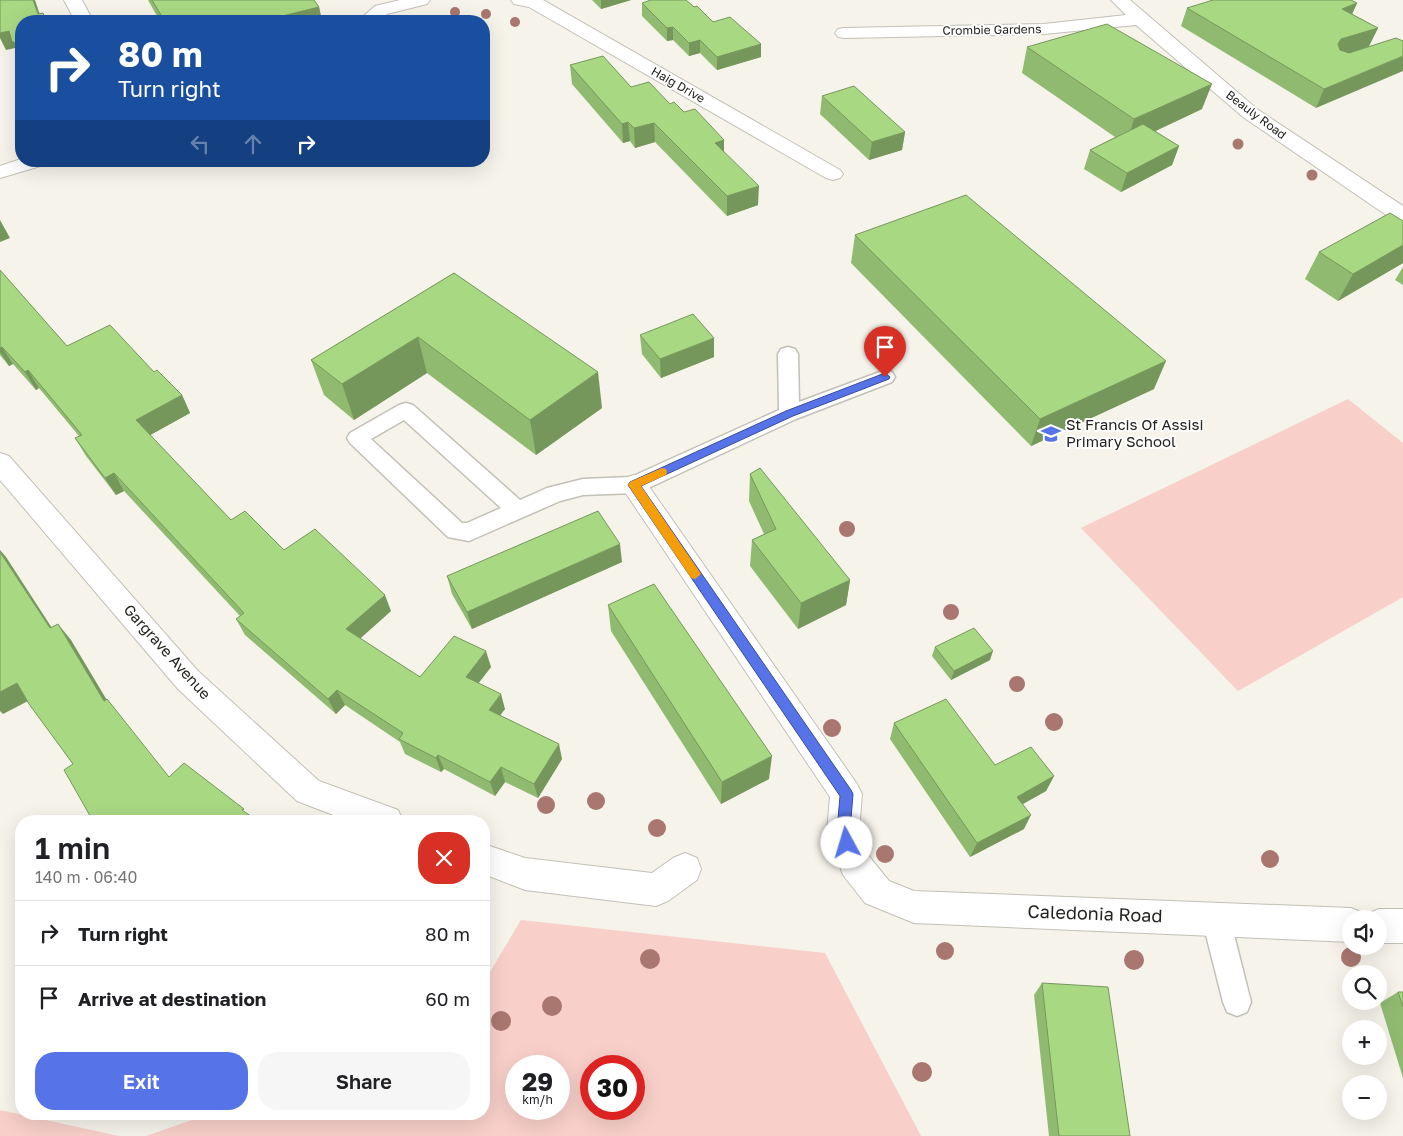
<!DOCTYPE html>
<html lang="en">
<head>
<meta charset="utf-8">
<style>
  :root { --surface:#fff; --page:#f6f6f6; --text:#202124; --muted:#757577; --line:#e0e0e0; --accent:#5773e8 }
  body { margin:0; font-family:"Golos Text",sans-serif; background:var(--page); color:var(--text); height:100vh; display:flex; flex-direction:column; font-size:19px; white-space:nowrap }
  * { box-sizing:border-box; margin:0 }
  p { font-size:16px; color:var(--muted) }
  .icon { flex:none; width:28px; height:28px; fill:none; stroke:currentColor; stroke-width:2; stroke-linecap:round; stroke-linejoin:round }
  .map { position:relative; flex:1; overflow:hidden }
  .side { position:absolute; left:15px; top:815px; width:475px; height:305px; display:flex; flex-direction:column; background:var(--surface); border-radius:20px; box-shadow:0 5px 20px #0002 }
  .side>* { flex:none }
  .banner { position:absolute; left:15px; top:15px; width:475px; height:152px; border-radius:20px; box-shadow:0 5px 20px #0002; background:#1a4fa0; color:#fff; overflow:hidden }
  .controls { position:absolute; left:1342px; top:910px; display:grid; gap:10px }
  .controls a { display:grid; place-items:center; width:45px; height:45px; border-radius:50%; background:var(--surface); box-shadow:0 5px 20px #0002; font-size:25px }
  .speed { position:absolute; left:505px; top:1055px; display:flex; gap:10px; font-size:25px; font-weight:700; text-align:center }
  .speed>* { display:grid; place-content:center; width:65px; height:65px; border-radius:50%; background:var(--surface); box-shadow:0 5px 20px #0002; line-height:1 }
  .speed small { font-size:12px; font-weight:400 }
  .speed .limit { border:8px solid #d22; background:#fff; color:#111 }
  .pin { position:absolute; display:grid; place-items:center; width:42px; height:42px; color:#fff; margin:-51px -21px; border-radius:50% 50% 50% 0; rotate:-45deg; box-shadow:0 0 5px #0007 }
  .pin .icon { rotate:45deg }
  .me { position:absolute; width:55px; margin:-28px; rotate:354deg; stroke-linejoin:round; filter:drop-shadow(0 0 4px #0008) }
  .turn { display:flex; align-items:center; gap:18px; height:105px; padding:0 20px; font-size:22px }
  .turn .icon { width:65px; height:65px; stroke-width:2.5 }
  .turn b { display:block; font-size:35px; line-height:42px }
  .lanes { display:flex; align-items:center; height:48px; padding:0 20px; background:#0003; justify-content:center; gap:25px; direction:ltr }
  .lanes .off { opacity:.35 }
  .round { display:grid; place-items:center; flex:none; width:52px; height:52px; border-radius:20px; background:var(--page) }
  .head { display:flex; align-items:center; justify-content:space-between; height:85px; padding:0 20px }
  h1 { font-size:30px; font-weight:600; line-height:38px }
  .cta { display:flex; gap:10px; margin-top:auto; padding:10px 20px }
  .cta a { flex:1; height:58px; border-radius:20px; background:var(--accent); color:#fff; font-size:20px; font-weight:600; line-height:58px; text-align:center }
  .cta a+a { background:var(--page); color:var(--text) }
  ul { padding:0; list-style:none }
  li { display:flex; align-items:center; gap:15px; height:65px; padding:0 20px; border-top:1px solid var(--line) }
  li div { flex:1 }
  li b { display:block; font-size:19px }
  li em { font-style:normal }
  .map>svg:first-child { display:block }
  .green { fill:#f8cfc9; fill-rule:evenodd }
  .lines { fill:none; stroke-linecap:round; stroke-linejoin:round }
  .lane-casing { stroke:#c2c0b7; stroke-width:3 }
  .street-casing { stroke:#c2c0b7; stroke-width:2 }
  .lane { fill:#fff; fill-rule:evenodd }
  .street { fill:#fff; fill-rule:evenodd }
  .tree { fill:#a97770 }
  .wall { fill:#91ba71 }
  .shaded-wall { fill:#76975c }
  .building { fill:#a9d883; stroke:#76975c }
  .route { fill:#5773e8; stroke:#394b97 }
  .slow { fill:#f59e0b }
  .labels { text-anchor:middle; stroke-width:4; stroke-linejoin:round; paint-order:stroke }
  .far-street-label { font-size:12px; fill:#22221e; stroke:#fff }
  .poi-label { font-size:15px; fill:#22221e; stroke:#fff; text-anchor:start }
  .street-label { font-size:15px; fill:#22221e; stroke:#fff }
  .near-street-label { font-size:18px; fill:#22221e; stroke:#fff }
</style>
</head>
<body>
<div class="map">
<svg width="1403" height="1136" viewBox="0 0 1403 1136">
  <rect width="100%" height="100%" fill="#f5f3ea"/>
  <g class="green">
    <polygon points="1348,399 1403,443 1403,597 1238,691 1081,528"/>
    <path d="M521 920 825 953 921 1136H146L209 1114H484V982ZM516 1066H559V1109H516ZM591 1066H634V1109H591Z"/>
    <polygon points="0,1110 119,1136 0,1136"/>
  </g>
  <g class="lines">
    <defs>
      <g id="lane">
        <path d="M788 347 795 349 798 354 799 402 885 370 892 372 895 377 892 382 796 419 642 491 634 493 583 495 560 501 469 541 448 537 350 443 347 438 350 433 399 405 406 403 413 405 520 500 547 488 583 479 631 477 779 410 778 354 781 349ZM404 420 501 508 467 523H462L371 439Z"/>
        <polygon points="1216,905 1226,909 1230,919 1251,1002 1247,1012 1237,1016 1227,1012 1223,1002 1202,919 1206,909"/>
      </g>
      <g id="street">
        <polygon points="64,0 82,0 93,21 75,21"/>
        <polygon points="400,0 430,0 427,4 387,14 378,21 358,21 375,6"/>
        <polygon points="511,0 543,0 840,170 843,174 840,178 833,180 826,178 529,7 514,4"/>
        <polygon points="1111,0 1130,0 1257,109 1403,206 1403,223 1395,221 1243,117 1136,25 1044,34 844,38 838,37 835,33 838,29 844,28 1044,24 1126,15"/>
        <polygon points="21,159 21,161 47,161 44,165 0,178 0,166"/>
        <polygon points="0,453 9,456 198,671 319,781 398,810 403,821 349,821 297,801 178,689 0,480"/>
        <polygon points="634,475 643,478 857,784 862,794 859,831 868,855 889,881 914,891 1351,908 1363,913 1365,919 1367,914 1379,909 1403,909 1403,943 1379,943 1379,919 1351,919 1351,942 914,923 865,903 843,875 827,831 830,797 625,492 621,485 625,478"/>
        <polygon points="484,844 525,858 652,873 673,858 685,853 697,858 701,869 697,880 668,901 656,906 525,890 484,874"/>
      </g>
    </defs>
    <use href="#lane" class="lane-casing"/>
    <use href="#street" class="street-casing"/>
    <use href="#lane" class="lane"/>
    <use href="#street" class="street"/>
  </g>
  <g class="tree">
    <circle cx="455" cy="12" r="5"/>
    <circle cx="486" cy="14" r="5"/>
    <circle cx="515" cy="22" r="5"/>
    <circle cx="1238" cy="144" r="5.5"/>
    <circle cx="1312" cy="175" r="5.5"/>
    <circle cx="847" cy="529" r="8"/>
    <circle cx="951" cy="612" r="8"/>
    <circle cx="1017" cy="684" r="8"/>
    <circle cx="1054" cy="722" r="9"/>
    <circle cx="832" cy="728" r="9"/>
    <circle cx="596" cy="801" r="9"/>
    <circle cx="546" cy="805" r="9"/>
    <circle cx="657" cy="828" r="9"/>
    <circle cx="885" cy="854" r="9"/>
    <circle cx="1270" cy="859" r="9"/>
    <circle cx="945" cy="951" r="9"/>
    <circle cx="1351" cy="957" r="10"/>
    <circle cx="650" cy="959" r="10"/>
    <circle cx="1134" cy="960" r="10"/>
    <circle cx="552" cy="1006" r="10"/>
    <circle cx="501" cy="1021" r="10"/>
    <circle cx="922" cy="1072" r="10"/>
  </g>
  <g class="wall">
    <polygon points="148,0 314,0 319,7 322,21 157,21 155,16 157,16"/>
    <polygon points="592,0 631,0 601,9"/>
    <polygon points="642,3 694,7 761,57 717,70 700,53 689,56 673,40 667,41 642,16"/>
    <polygon points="1357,3 1352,14 1378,28 1369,46 1316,108 1181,26 1187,8"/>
    <polygon points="1027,47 1202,109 1155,131 1179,146 1172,165 1121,192 1084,169 1090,150 1115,137 1022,73"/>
    <polygon points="570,65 631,87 670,104 724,151 758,205 727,216 655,142 635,148 630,141 623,143 572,84"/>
    <polygon points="822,96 905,132 902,150 869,160 820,114"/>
    <polygon points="1403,221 1403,263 1338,301 1305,279 1319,252"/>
    <polygon points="855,235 1154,389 1031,446 851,263"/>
    <polygon points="1403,267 1403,285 1395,280"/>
    <polygon points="0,270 67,346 154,372 182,395 190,413 150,435 231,520 391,611 360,638 420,677 491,667 478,683 505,709 500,715 562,759 538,798 505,782 495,796 444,769 441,772 405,754 400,742 345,705 336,714 245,635 236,619 240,616 124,491 116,495 86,456 75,438 79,436 39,388 36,390 13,364 9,366 0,355"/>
    <polygon points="454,273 602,408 536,455 427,373 354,420 324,395 311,360"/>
    <polygon points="640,335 714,357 661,378 642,354"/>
    <polygon points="750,474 850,580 846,605 798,629 750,566 752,540 764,534 749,501"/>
    <polygon points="622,562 472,629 452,594 447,576"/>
    <polygon points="608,605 769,779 721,804 611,631"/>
    <polygon points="935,647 990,660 951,680 932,656"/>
    <polygon points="894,723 995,765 1054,776 1046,791 1023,804 1024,829 970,857 890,739"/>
    <polygon points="1042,983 1130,1136 1049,1136 1034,995"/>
    <polygon points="1398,992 1403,992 1403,1078 1380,1003"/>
  </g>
  <g class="shaded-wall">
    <polygon points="33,0 35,0 42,21 38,14"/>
    <polygon points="601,0 631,0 601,9"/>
    <polygon points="1342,0 1357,3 1349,21 1334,27"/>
    <polygon points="319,7 322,21 262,21"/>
    <polygon points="673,27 673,40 667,41 667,28"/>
    <polygon points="1378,28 1369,46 1329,62 1338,44 1341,39"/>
    <polygon points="9,31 21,58 20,58 15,48 6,50 0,38 0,33"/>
    <polygon points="700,40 700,53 689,56 689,43"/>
    <polygon points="761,44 761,57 717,70 717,57"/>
    <polygon points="1403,56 1403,71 1316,108 1324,89"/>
    <polygon points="1212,84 1202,109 1126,145 1134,119"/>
    <polygon points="628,122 630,141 623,143 622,124"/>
    <polygon points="654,123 655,142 635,148 634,128"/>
    <polygon points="905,132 902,150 869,160 872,142"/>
    <polygon points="724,140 724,159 715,143"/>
    <polygon points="1179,146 1172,165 1121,192 1127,173"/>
    <polygon points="759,186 758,205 727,216 727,196"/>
    <polygon points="0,220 10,238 0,242"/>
    <polygon points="1403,245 1403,263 1338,301 1353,274"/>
    <polygon points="418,337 427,373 354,420 342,384"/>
    <polygon points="714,338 714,357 661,378 660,359"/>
    <polygon points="2,347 13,364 9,366 0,352 0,348"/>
    <polygon points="1166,361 1154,389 1031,446 1040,419"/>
    <polygon points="28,370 39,388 36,390 25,372"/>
    <polygon points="598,372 602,408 536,455 530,420"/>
    <polygon points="182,395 190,413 145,438 136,420"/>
    <polygon points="114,473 124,491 116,495 105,478"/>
    <polygon points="620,544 622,562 472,629 467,612"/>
    <polygon points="0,550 6,557 63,645 50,628 0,552"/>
    <polygon points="850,580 846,605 798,629 801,603"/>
    <polygon points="385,595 391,611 353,645 346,629"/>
    <polygon points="58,624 71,640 117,717 104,701"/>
    <polygon points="486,651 491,667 471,693 466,677"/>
    <polygon points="993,651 990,660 951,680 954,671"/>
    <polygon points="17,683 32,699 3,714 0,711 0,692"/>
    <polygon points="337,690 345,705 336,714 328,699"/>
    <polygon points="501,694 505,709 493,725 489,710"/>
    <polygon points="559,744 562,759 538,798 534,784"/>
    <polygon points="438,755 444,769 441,772 436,758"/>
    <polygon points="772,756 769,779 721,804 722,782"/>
    <polygon points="501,767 505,782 495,796 490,782"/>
    <polygon points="1054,776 1046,791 1010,811 1017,797"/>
    <polygon points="1031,815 1024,829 970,857 977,843"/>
  </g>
  <g class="building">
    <polygon points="0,0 33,0 38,14 43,13 46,21 21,21 21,66 14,42 12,42 9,31 0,33"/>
    <polygon points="152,0 314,0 319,7 262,21 157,21 155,16 161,15"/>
    <polygon points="651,0 686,0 694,7 697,6 713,22 730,17 761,44 717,57 700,40 689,43 673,27 667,28 642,3"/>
    <polygon points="1213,0 1351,0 1357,3 1342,9 1378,28 1341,39 1338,44 1340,50 1349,53 1396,38 1403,41 1403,56 1324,89 1187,8"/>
    <polygon points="1107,24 1212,84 1134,119 1027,47"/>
    <polygon points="603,56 631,87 649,82 670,104 674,102 684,112 695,109 724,140 715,143 759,186 727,196 654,123 634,128 628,122 622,124 570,65"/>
    <polygon points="854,86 905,132 872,142 822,96"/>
    <polygon points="1143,124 1179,146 1127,173 1090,150"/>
    <polygon points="966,195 1166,361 1040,419 855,235"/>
    <polygon points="1390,213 1403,221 1403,245 1353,274 1319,252"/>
    <polygon points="0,270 67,346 110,325 154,372 157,370 182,395 136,420 231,520 245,511 284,550 315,529 385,595 346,629 420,677 454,636 486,651 466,677 501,694 489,710 559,744 534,784 501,767 490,782 438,755 436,758 399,739 403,733 337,690 328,699 236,619 244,613 114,473 105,478 75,438 82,435 28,370 25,372 2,347 0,348"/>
    <polygon points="454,273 598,372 530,420 418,337 342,384 311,360"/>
    <polygon points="693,314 714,338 660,359 640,335"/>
    <polygon points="760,468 850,580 801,603 752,540 776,529 750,474"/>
    <polygon points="598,511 620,544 467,612 447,576"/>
    <polygon points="0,552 50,628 58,624 104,701 107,699 169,777 184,763 244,809 242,810 258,821 93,821 64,770 73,764 29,704 17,683 0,692"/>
    <polygon points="654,584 772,756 722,782 608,605"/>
    <polygon points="974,628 993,651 954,671 935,647"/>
    <polygon points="946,699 995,765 1031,747 1054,776 1017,797 1031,815 977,843 894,723"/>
    <polygon points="1042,983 1108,987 1130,1136 1059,1136"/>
    <polygon points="1398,992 1403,992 1403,1007"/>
  </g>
  <polygon class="route" points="885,373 890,377 889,379 793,416 641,486 851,790 853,794 850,831 853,843 851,848 847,850 842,848 837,831 840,796 628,485 630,482 786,411"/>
  <polygon class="slow" points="662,468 666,469 667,472 666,475 641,486 699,571 701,574 695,579 691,578 628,485 630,482"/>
  <defs>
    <symbol id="school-bare" viewBox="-9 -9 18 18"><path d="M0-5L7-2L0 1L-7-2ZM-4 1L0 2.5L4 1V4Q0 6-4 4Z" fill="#5773e8" stroke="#fff" stroke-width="2.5" paint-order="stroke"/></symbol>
  </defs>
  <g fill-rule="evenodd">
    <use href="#school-bare" x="1037" y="420" width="28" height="28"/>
  </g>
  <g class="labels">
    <g class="far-street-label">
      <text transform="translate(992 30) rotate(-1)" y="4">Crombie Gardens</text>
      <text transform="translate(678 85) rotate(30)" y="4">Haig Drive</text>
      <text transform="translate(1256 115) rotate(37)" y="4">Beauly Road</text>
    </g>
    <g class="poi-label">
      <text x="1066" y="430">St Francis Of Assisi<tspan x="1066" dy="17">Primary School</tspan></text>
    </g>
    <g class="street-label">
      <text transform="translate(167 652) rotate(48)" y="5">Gargrave Avenue</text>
    </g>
    <g class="near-street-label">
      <text transform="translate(1095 914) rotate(2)" y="6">Caledonia Road</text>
    </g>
  </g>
</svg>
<div class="controls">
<a><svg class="icon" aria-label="sound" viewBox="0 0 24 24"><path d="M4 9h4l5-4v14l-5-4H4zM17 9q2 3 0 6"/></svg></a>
<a><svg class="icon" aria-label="search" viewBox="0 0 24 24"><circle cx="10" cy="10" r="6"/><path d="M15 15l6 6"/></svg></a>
<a>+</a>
<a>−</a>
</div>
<div class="speed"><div>29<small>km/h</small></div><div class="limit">30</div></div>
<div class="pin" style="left:885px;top:377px;background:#d93025"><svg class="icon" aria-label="arrive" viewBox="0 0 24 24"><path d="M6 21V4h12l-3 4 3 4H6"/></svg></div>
<svg class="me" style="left:847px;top:843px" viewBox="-20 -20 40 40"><circle r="19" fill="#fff"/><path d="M0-13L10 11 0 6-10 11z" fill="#5773e8"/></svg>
<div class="banner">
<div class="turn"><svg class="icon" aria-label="right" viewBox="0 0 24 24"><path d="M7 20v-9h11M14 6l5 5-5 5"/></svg><div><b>80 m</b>Turn right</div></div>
<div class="lanes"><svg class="icon off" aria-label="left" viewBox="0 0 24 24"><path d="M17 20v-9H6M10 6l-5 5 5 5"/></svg><svg class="icon off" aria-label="ahead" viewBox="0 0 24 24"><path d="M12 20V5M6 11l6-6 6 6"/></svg><svg class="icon" aria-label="right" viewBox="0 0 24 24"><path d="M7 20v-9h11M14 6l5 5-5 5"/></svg></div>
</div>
<section class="side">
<div class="head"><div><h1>1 min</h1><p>140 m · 06:40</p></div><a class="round" style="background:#d93025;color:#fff"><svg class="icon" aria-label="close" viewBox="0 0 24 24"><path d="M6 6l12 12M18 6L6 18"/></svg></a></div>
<ul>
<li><svg class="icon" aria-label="right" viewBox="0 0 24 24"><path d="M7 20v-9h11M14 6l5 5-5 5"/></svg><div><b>Turn right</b></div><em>80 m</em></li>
<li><svg class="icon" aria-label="arrive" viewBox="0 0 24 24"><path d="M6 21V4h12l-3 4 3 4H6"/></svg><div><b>Arrive at destination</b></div><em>60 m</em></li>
</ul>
<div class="cta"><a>Exit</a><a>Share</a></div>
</section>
</div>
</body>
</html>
